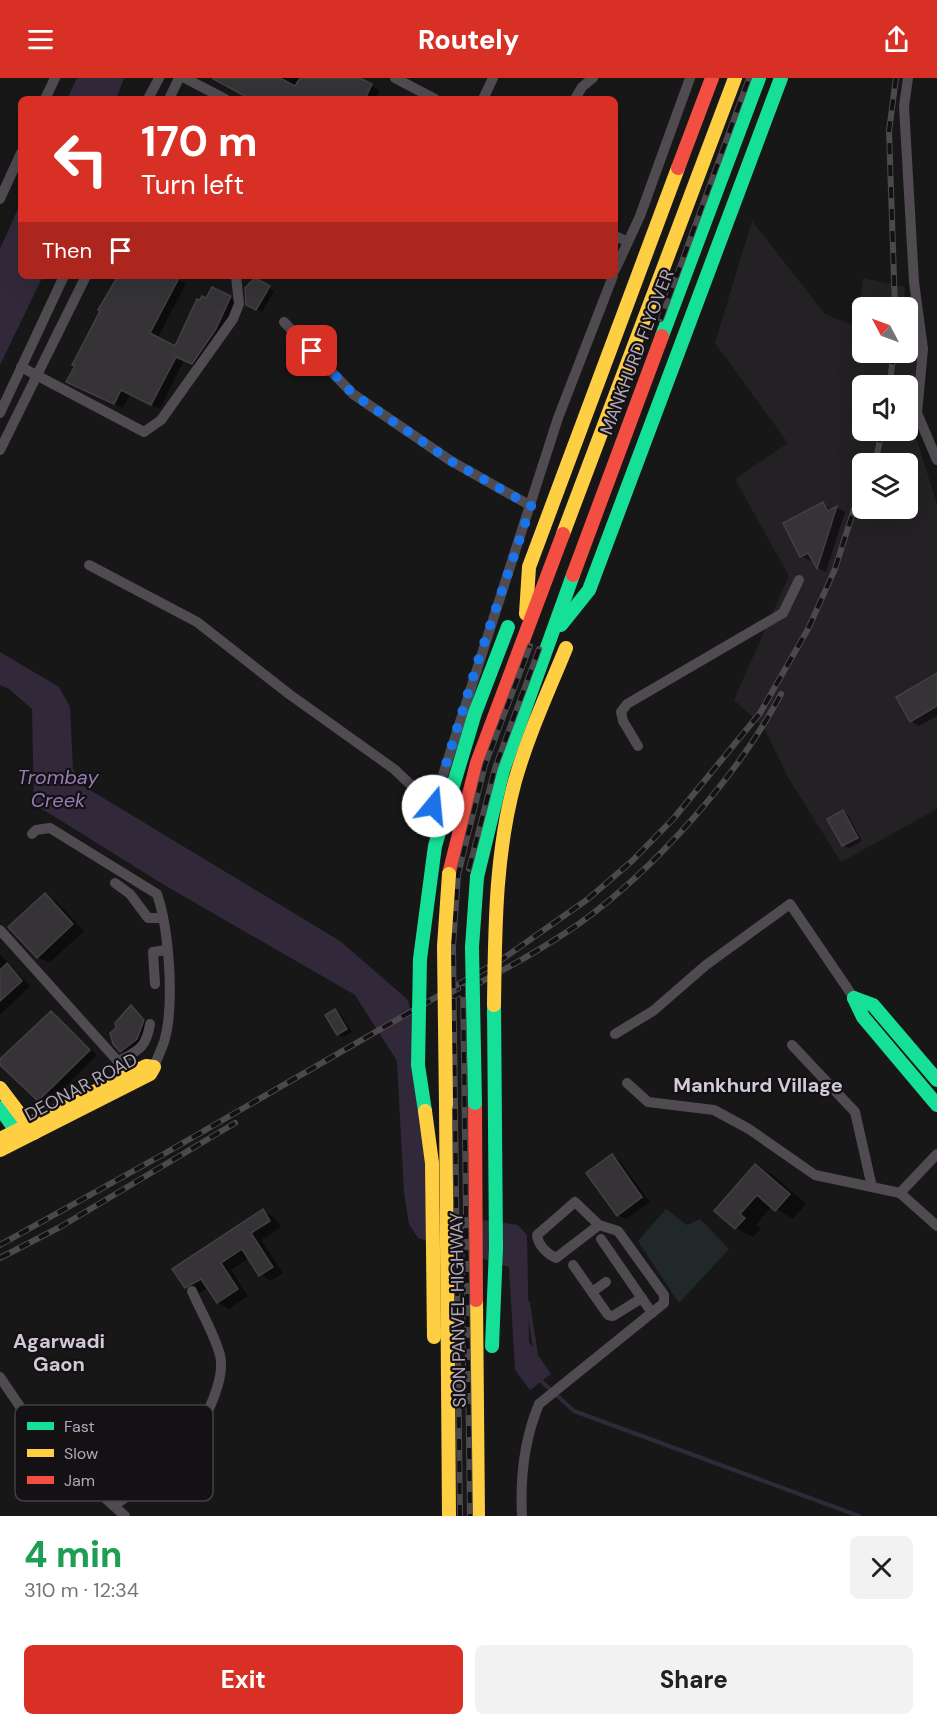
<!DOCTYPE html>
<html lang="en">
<head>
<meta charset="utf-8">
<style>
  :root { --surface:#fff; --page:#f2f2f2; --text:#202124; --muted:#757577; --accent:#d93025 }
  body { margin:0; font-family:"DM Sans",sans-serif; background:var(--page); color:var(--text); height:100vh; display:flex; flex-direction:column; font-size:22px; white-space:nowrap }
  * { box-sizing:border-box; margin:0 }
  p { font-size:20px; color:var(--muted) }
  .icon { flex:none; width:33px; height:33px; fill:none; stroke:currentColor; stroke-width:2; stroke-linecap:round; stroke-linejoin:round }
  .map { position:relative; height:1438px; overflow:hidden }
  .drawer { display:flex; flex-direction:column; background:var(--surface); flex:1 }
  .drawer>* { flex:none }
  .top-card { position:absolute; left:18px; top:18px; width:600px; height:183px; border-radius:9px; box-shadow:0 6px 24px #0002; background:#d93025; color:#fff; overflow:hidden }
  .needle { width:39px; rotate:311deg }
  .buttons { position:absolute; left:852px; top:219px; display:grid; gap:12px }
  .buttons a { display:grid; place-items:center; width:66px; height:66px; border-radius:9px; background:var(--surface); box-shadow:0 6px 24px #0002; font-size:30px }
  .pin { position:absolute; display:grid; place-items:center; width:51px; height:51px; color:#fff; margin:-26px; border-radius:12px; box-shadow:0 3px 9px #0006 }
  .me { position:absolute; width:66px; margin:-33px; rotate:17deg; stroke-linejoin:round; filter:drop-shadow(0 0 4px #0008) }
  .turn { display:flex; align-items:center; gap:21px; height:126px; padding:0 24px; font-size:27px }
  .turn .icon { width:78px; height:78px; stroke-width:2.5 }
  .turn b { display:block; font-size:42px; line-height:51px }
  .then { display:flex; align-items:center; height:57px; padding:0 24px; background:#0003; gap:12px; font-size:22px }
  .round { display:grid; place-items:center; flex:none; width:63px; height:63px; border-radius:9px; background:var(--page) }
  .head { display:flex; align-items:center; justify-content:space-between; height:102px; padding:0 24px }
  h1 { font-size:36px; font-weight:800; line-height:45px; color:#1e9e55 }
  .button { display:flex; gap:12px; margin-top:auto; padding:12px 24px }
  .button a { flex:1; height:69px; border-radius:9px; background:var(--accent); color:#fff; font-size:24px; font-weight:800; line-height:69px; text-align:center }
  .button a+a { background:var(--page); color:var(--text) }
  header { display:flex; justify-content:space-between; align-items:center; height:78px; padding:0 24px; background:var(--accent); color:#fff; font-size:27px; font-weight:800 }
  .map>svg:first-child { display:block }
  .built { fill:#242124; fill-rule:evenodd }
  .green { fill:#212829 }
  .water { fill:#31293a }
  .shadow { fill:#0007 }
  .lines { fill:none; stroke-linecap:round; stroke-linejoin:round }
  .stream { stroke:#31293a; stroke-width:4 }
  .building { fill:#353336; stroke:#434044; stroke-width:1.5 }
  .street { stroke:#4f4b51; stroke-width:10 }
  .fast { stroke:#16e098; stroke-width:14 }
  .slow { stroke:#ffcf43; stroke-width:14 }
  .jam { stroke:#f24e42; stroke-width:14 }
  .rail-casing { stroke:#4c494c; stroke-width:6 }
  .rail { stroke:#141114; stroke-width:4; stroke-dasharray:11; stroke-linecap:butt }
  .fast-bridge { stroke:#16e098; stroke-width:14 }
  .slow-bridge { stroke:#ffcf43; stroke-width:14 }
  .route { stroke:#1a73e8; stroke-width:10; stroke-dasharray:0 18 }
  .labels { text-anchor:middle; stroke-width:4.5; stroke-linejoin:round; paint-order:stroke }
  .street-label { font-size:18px; fill:#b3a8b9; stroke:#141114 }
  .water-label { font-size:20px; font-style:italic; fill:#967db6; stroke:#141114 }
  .neighbourhood-label { font-size:20px; font-weight:bold; fill:#d1c9d5; stroke:#141114 }
  .key { fill:#141114; stroke:#443e46; stroke-width:1.5 }
  .key-label { font-size:16px; fill:#b3a8b9 }
</style>
</head>
<body>
<header><svg class="icon" aria-label="menu" viewBox="0 0 24 24"><path d="M4 6h16M4 12h16M4 18h16"/></svg>Routely<svg class="icon" aria-label="share" viewBox="0 0 24 24"><path d="M12 15V3M7 8l5-5 5 5M5 13v7h14v-7"/></svg></header>
<div class="map">
<svg width="937" height="1438" viewBox="0 0 937 1438">
  <rect width="100%" height="100%" fill="#181718"/>
  <path class="built" d="M752 143 825 236 856 249 863 200 905 209 904 229 862 230V274H908V265L918 269 910 341 937 426V731L841 784 789 701 764 650 734 622 789 498 735 401 788 365 715 265ZM862 308H908V352H862ZM862 386H908V430H862Z"/>
  <polygon class="green" points="666,1131 687,1147 700,1141 729,1171 679,1225 638,1163"/>
  <g class="water">
    <polygon points="77,0 124,0 116,21 67,21"/>
    <polygon points="21,124 21,198 43,198 0,287 0,171"/>
    <polygon points="0,574 59,609 70,629 73,691 85,709 340,863 408,922 421,978 440,1136 518,1147 527,1157 529,1264 551,1296 530,1312 515,1292 509,1189 418,1160 409,1146 404,1115 397,983 355,917 166,808 34,726 32,631 9,611 0,607"/>
  </g>
  <g class="shadow">
    <polygon points="215,0 356,0 380,12 375,21 253,21"/>
    <polygon points="117,198 172,198 186,206 157,261 175,270 207,222 230,219 238,224 200,290 184,282 160,331 130,316 123,330 76,308 102,232 100,231"/>
    <polygon points="255,202 274,213 262,234 248,226"/>
    <polygon points="823,426 832,432 837,430 845,434 826,494 818,490 813,481 810,483 802,478"/>
    <polygon points="937,597 937,638 919,648 911,643"/>
    <polygon points="843,734 848,737 862,763 849,770 843,767"/>
    <polygon points="45,817 56,823 84,853 49,885 38,879"/>
    <polygon points="0,876 30,908 0,937"/>
    <polygon points="132,929 152,948 129,978 121,973"/>
    <polygon points="335,932 340,935 352,954 343,959 338,956"/>
    <polygon points="51,935 97,977 47,1027 39,1022 0,983"/>
    <polygon points="612,1078 620,1083 650,1124 626,1141 618,1137"/>
    <polygon points="756,1087 773,1097 806,1126 793,1141 772,1128 756,1147 761,1151 753,1159 736,1150 717,1133"/>
    <polygon points="263,1133 274,1139 281,1149 261,1162 283,1195 271,1203 260,1196 249,1180 231,1192 248,1218 229,1231 218,1224 208,1210 198,1216 186,1209 174,1191"/>
  </g>
  <g class="lines">
    <g class="stream">
      <polyline points="528,1225 536,1277"/>
      <polyline points="540,1302 574,1333 859,1438"/>
    </g>
  </g>
  <g class="building">
    <polygon points="212,0 280,0 295,8 300,0 360,0 372,6 365,21 250,21"/>
    <polygon points="118,198 180,198 150,255 175,268 197,221 200,222 202,218 206,220 212,209 231,218 216,251 192,286 176,279 151,327 121,312 114,326 66,304 75,288 72,287 100,233 98,232"/>
    <polygon points="255,200 270,208 256,232 246,227 245,210"/>
    <polygon points="823,424 828,433 837,428 817,491 808,475 800,479 783,445"/>
    <polygon points="937,595 937,628 910,644 896,619"/>
    <polygon points="843,732 858,760 842,768 827,741"/>
    <polygon points="45,815 73,846 37,880 8,849"/>
    <polygon points="7,885 22,903 0,923 0,892"/>
    <polygon points="131,927 144,942 137,961 120,974 113,966 110,955 116,950 115,945"/>
    <polygon points="335,931 347,951 337,957 325,937"/>
    <polygon points="51,933 90,972 38,1023 0,987 0,981"/>
    <polygon points="612,1076 642,1119 617,1138 586,1095"/>
    <polygon points="755,1086 790,1116 775,1133 757,1117 740,1136 745,1140 735,1151 714,1133"/>
    <polygon points="263,1131 270,1143 251,1155 273,1189 259,1198 242,1171 221,1185 238,1211 217,1225 201,1201 185,1210 172,1191"/>
  </g>
  <g class="lines">
    <g class="street">
      <polyline points="185,0 225,21"/>
      <polyline points="395,0 435,21"/>
      <polyline points="908,0 904,28 914,204 923,271 917,335 937,382"/>
      <polyline points="45,21 55,0"/>
      <polyline points="148,21 159,0"/>
      <polyline points="169,21 179,0"/>
      <polyline points="483,21 493,0"/>
      <polyline points="575,21 582,9 593,0"/>
      <polyline points="0,121 21,75"/>
      <polyline points="615,158 626,163"/>
      <polyline points="615,192 640,138 690,0"/>
      <polyline points="284,244 353,316 451,383 531,428"/>
      <polyline points="21,289 144,354 161,342 233,241 239,226 236,198"/>
      <polyline points="0,335 64,198"/>
      <polyline points="0,372 86,198"/>
      <polyline points="89,487 197,544 289,616 394,691 433,728 558,340 613,198"/>
      <polyline points="638,668 623,643 621,634 627,626 783,535 799,502"/>
      <path d="M32 756 36 752 50 750 157 816C169 851 175 928 164 964 161 972 157 981 154 989"/>
      <polyline points="115,805 130,816 148,840 163,840"/>
      <polyline points="0,852 132,999"/>
      <polyline points="155,906 153,874 166,872"/>
      <polyline points="615,956 653,933 706,887 790,826 854,920"/>
      <polyline points="792,967 855,1034 872,1109"/>
      <path d="M119 983C139 972 146 970 150 946"/>
      <polyline points="627,1005 648,1024 714,1032 749,1051 815,1097 900,1115 937,1076"/>
      <polyline points="900,1115 937,1148"/>
      <polyline points="601,1161 652,1235"/>
      <polyline points="573,1187 608,1237 613,1238 642,1220"/>
      <polyline points="592,1214 606,1204"/>
      <polyline points="0,1299 46,1367 125,1438"/>
      <path d="M114 1428C137 1410 175 1385 191 1362 205 1343 226 1301 220 1277 214 1255 201 1234 192 1213"/>
      <path d="M522 1438C520 1400 524 1362 539 1326L664 1225V1217L618 1153 599 1147 556 1180C547 1176 538 1167 537 1157L575 1124 599 1147"/>
    </g>
    <g class="fast">
      <polyline points="662,258 759,0"/>
      <polyline points="561,547 589,512 781,0"/>
      <polyline points="477,799 503,692 573,497"/>
      <polyline points="854,920 863,939 937,1027"/>
      <polyline points="854,920 873,927 937,1002"/>
      <polyline points="0,1030 21,1060"/>
    </g>
    <g class="slow">
      <polyline points="563,456 735,0"/>
      <polyline points="526,536 529,489 678,90"/>
      <polyline points="0,1010 34,1055"/>
      <polyline points="446,1027 449,1438"/>
      <polyline points="0,1061 146,988 154,989 150,996 0,1072"/>
      <polyline points="476,1222 478,1438"/>
    </g>
    <g class="jam">
      <polyline points="678,90 712,0"/>
      <polyline points="573,497 662,258"/>
      <polyline points="449,796 477,685 563,456"/>
      <polyline points="475,1025 476,1222"/>
    </g>
    <defs>
      <g id="rail">
        <polyline points="895,230 889,53 896,0"/>
        <polyline points="661,241 749,0"/>
        <polyline points="889,308 894,274"/>
        <polyline points="875,386 882,352"/>
        <polyline points="469,791 495,690 539,571"/>
        <polyline points="463,908 470,1438"/>
        <path d="M453 919C496 896 540 873 580 845 655 791 738 698 781 616"/>
        <polyline points="0,1167 162,1077 504,880 588,821 632,783 674,740 760,635 808,551 835,491 862,406"/>
        <polyline points="0,1180 60,1149 235,1045"/>
        <polyline points="460,1438 453,868 458,797 485,687 530,568"/>
      </g>
    </defs>
    <use href="#rail" class="rail-casing"/>
    <use href="#rail" class="rail"/>
    <g class="fast-bridge">
      <polyline points="475,1025 472,869 477,799"/>
      <polyline points="425,1033 418,987 420,881 435,768 475,635 508,549"/>
      <polyline points="492,1268 496,1170 494,927"/>
    </g>
    <g class="slow-bridge">
      <path d="M494 927C495 852 495 776 515 703 528 657 548 614 566 570"/>
      <polyline points="446,1027 444,868 449,796"/>
      <polyline points="425,1033 432,1085 434,1259"/>
    </g>
  </g>
  <g class="lines">
    <polyline class="route" points="312,273 353,316 451,383 531,428 478,583 433,728"/>
  </g>
  <g class="labels">
    <g class="street-label">
      <text transform="translate(637 274) rotate(-69)" y="6">MANKHURD FLYOVER</text>
      <text transform="translate(81 1009) rotate(-28)" y="6">DEONAR ROAD</text>
      <text transform="translate(458 1232) rotate(-91)" y="6">SION PANVEL HIGHWAY</text>
    </g>
    <g class="water-label">
      <text x="58" y="706">Trombay<tspan x="58" dy="23">Creek</tspan></text>
    </g>
    <g class="neighbourhood-label">
      <text x="758" y="1014">Mankhurd Village</text>
      <text x="59" y="1270">Agarwadi<tspan x="59" dy="23">Gaon</tspan></text>
    </g>
  </g>
  <rect x="15" y="1327" width="198" height="96" rx="9" class="key"/>
  <rect x="27" y="1344" width="27" height="8" fill="#16e098"/>
  <rect x="27" y="1371" width="27" height="8" fill="#ffcf43"/>
  <rect x="27" y="1398" width="27" height="8" fill="#f24e42"/>
  <g class="key-label">
    <text x="64" y="1354">Fast</text>
    <text x="64" y="1381">Slow</text>
    <text x="64" y="1408">Jam</text>
  </g>
</svg>
<div class="buttons">
<a><svg class="needle" viewBox="-14 -14 28 28"><path d="M0-13l5 13h-10z" fill="#e53935"/><path d="M0 13l5-13h-10z" fill="#757577"/></svg></a>
<a><svg class="icon" aria-label="sound" viewBox="0 0 24 24"><path d="M4 9h4l5-4v14l-5-4H4zM17 9q2 3 0 6"/></svg></a>
<a><svg class="icon" aria-label="layers" viewBox="0 0 24 24"><path d="M12 4l9 5-9 5-9-5zM3 14l9 5 9-5"/></svg></a>
</div>
<div class="pin" style="left:312px;top:273px;background:#d93025"><svg class="icon" aria-label="arrive" viewBox="0 0 24 24"><path d="M6 21V4h12l-3 4 3 4H6"/></svg></div>
<svg class="me" style="left:433px;top:728px" viewBox="-20 -20 40 40"><circle r="19" fill="#fff"/><path d="M0-13L10 11 0 6-10 11z" fill="#1a73e8"/></svg>
<div class="top-card">
<div class="turn"><svg class="icon" aria-label="left" viewBox="0 0 24 24"><path d="M17 20v-9H6M10 6l-5 5 5 5"/></svg><div><b>170 m</b>Turn left</div></div>
<div class="then">Then<svg class="icon" aria-label="arrive" viewBox="0 0 24 24"><path d="M6 21V4h12l-3 4 3 4H6"/></svg></div>
</div>
</div>
<section class="drawer">
<div class="head"><div><h1>4 min</h1><p>310 m · 12:34</p></div><a class="round"><svg class="icon" aria-label="close" viewBox="0 0 24 24"><path d="M6 6l12 12M18 6L6 18"/></svg></a></div>
<div class="button"><a>Exit</a><a>Share</a></div>
</section>
</body>
</html>
